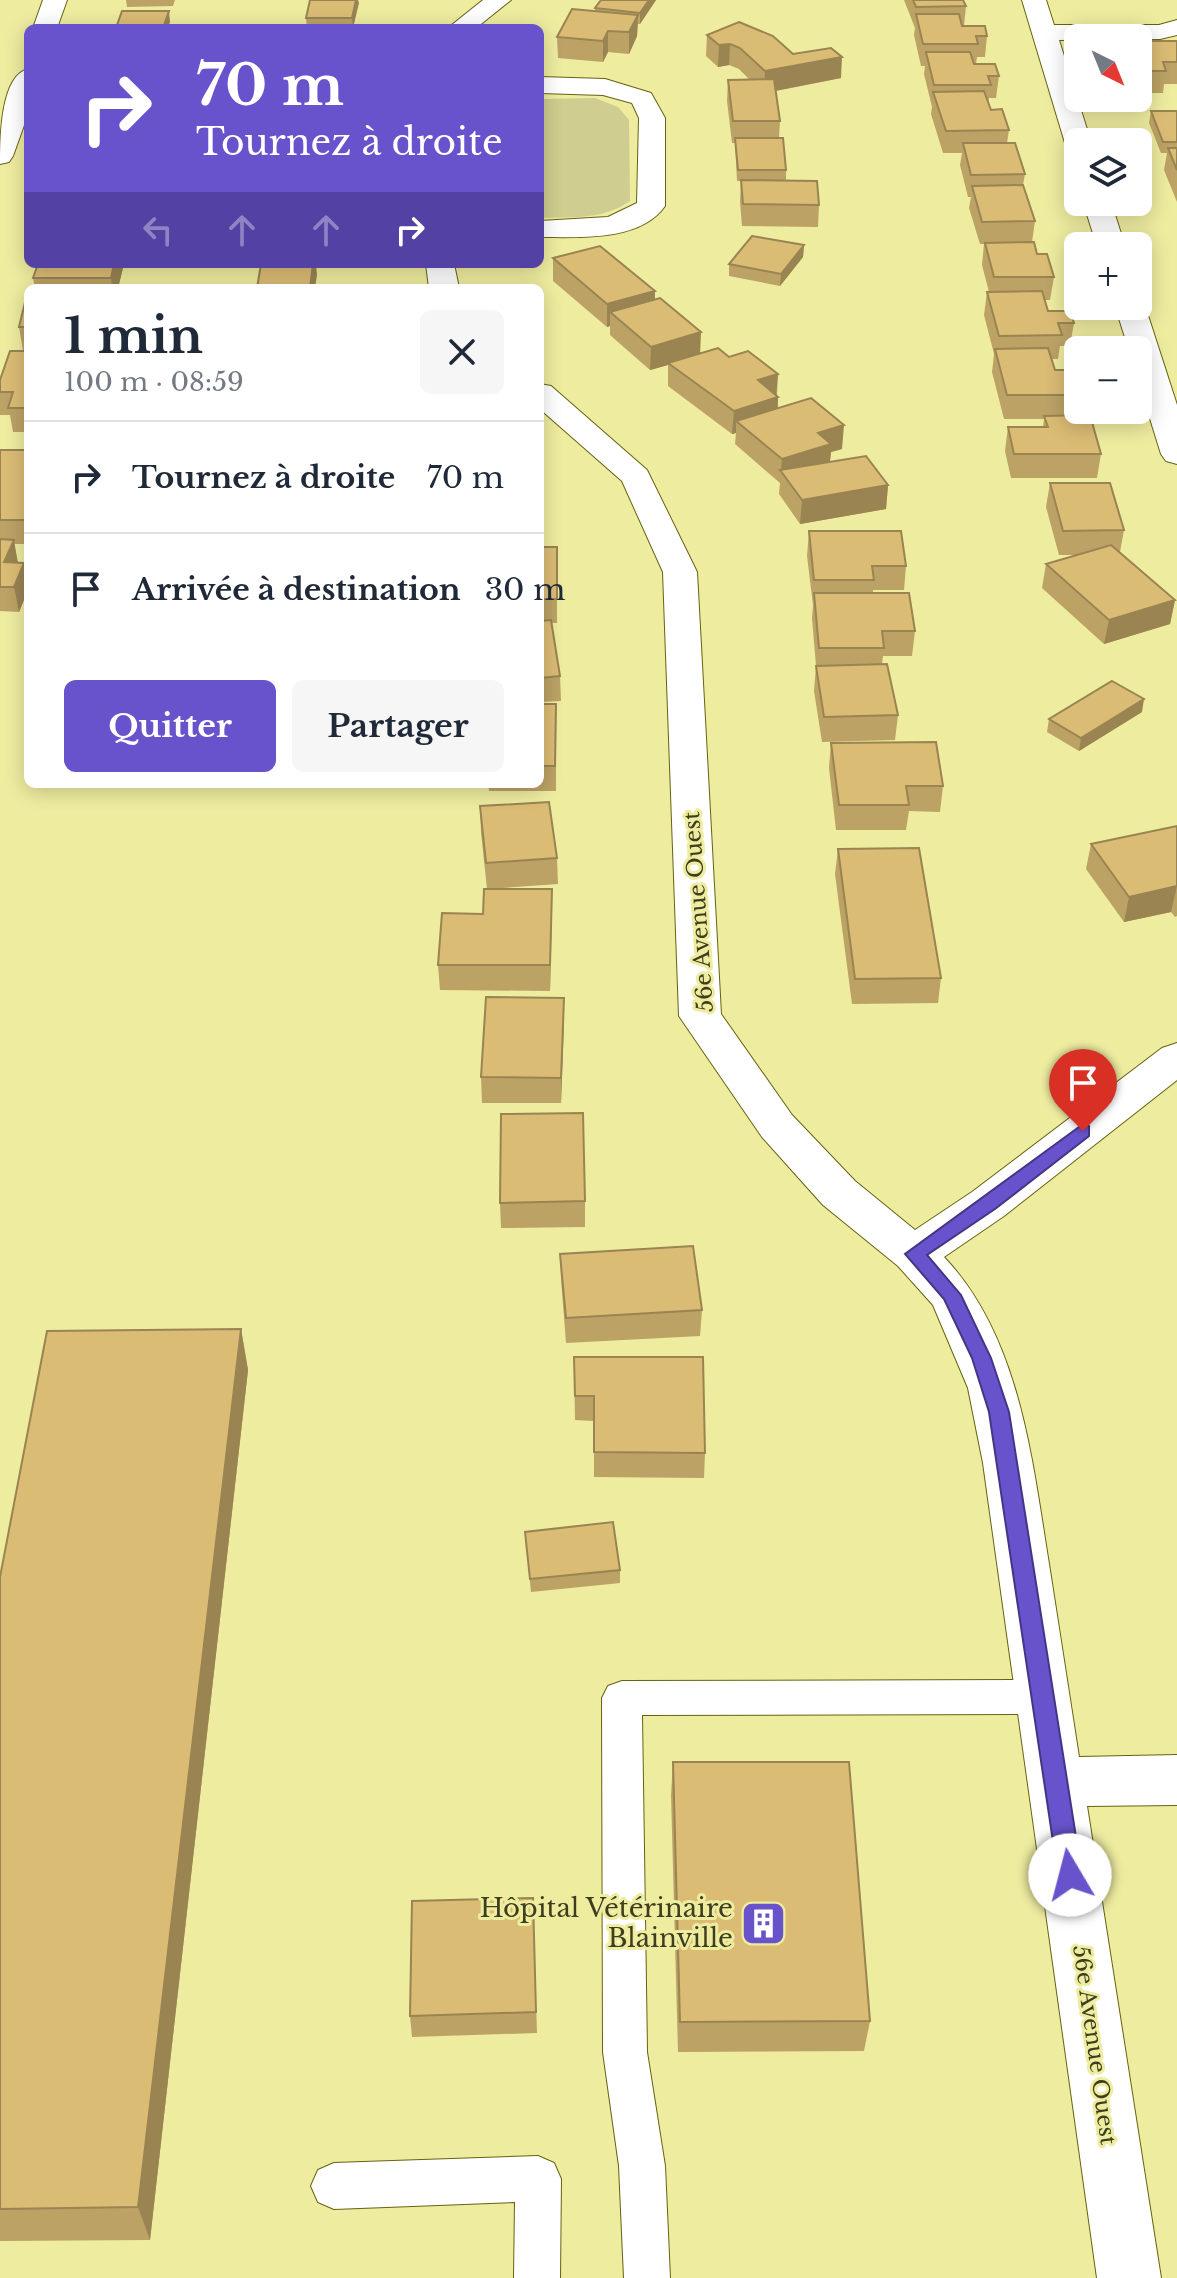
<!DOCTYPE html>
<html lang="fr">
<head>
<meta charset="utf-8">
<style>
  :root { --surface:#fff; --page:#f6f6f7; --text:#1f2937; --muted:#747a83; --line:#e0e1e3; --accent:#6853cc }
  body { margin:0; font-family:"Libre Baskerville",serif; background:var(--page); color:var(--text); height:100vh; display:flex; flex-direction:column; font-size:30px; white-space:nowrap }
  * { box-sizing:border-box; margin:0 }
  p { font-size:26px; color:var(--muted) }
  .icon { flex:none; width:44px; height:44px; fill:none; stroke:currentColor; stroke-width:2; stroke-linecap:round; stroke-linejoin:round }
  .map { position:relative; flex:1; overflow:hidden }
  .sheet { position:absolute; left:24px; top:284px; width:520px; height:504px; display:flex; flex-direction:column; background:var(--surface); border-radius:12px; box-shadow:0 4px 20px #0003 }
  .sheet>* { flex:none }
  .hud { position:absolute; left:24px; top:24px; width:520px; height:244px; border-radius:12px; box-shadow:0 4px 20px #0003; background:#6853cc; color:#fff; overflow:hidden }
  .needle { width:52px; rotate:137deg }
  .tools { position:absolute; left:1064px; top:24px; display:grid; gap:16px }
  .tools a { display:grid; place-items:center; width:88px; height:88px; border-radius:12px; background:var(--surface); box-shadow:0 4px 20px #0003; font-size:40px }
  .pin { position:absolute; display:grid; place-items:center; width:68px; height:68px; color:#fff; margin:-82px -34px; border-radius:50% 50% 50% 0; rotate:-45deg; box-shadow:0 0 8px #0007 }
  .pin .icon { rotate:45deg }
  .me { position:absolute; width:88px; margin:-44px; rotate:352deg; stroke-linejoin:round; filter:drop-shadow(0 0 6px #0008) }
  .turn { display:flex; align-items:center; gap:28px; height:168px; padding:0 40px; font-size:36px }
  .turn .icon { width:104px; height:104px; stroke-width:2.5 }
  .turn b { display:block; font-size:56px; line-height:68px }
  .lanes { display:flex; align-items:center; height:76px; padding:0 40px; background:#0003; justify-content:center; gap:40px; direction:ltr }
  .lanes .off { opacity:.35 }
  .round { display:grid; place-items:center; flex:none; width:84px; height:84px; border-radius:12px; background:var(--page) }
  .headline { display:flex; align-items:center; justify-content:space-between; height:136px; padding:0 40px }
  h1 { font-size:48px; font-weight:700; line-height:60px }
  .primary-button { display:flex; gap:16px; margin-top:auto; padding:16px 40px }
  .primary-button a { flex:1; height:92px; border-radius:12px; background:var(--accent); color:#fff; font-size:32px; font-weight:700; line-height:92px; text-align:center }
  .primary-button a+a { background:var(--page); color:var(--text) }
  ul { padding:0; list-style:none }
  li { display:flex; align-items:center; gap:24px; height:112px; padding:0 40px; border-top:2px solid var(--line) }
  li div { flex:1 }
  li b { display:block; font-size:30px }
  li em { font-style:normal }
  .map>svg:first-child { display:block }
  .green { fill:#cfcd8f }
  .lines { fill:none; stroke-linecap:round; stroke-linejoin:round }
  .service-casing { stroke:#666211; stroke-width:2 }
  .minor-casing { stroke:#666211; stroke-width:2 }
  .service { fill:#fff; fill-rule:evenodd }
  .minor { fill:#fff; fill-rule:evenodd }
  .wall { fill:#bca265 }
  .shaded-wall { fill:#998452 }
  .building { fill:#dbbc75; stroke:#998452; stroke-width:2 }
  .route { fill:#6853cc; stroke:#443685; stroke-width:2 }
  .labels { text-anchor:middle; stroke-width:6; stroke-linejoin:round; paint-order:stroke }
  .street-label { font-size:22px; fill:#3e3d1e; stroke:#eeec9f }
  .near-poi-label { font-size:26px; fill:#3e3d1e; stroke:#eeec9f; text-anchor:end }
</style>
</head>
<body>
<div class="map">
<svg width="1177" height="2278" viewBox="0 0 1177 2278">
  <rect width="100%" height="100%" fill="#eeec9f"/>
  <path class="green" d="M595 98 618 107 629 120 630 201C603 220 572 217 540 218V99Z"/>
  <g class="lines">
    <defs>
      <g id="service">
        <polygon points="1044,1680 1058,1685 1064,1697 1058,1709 1044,1714 642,1715 647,2052 665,2166 670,2278 624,2278 619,2166 603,2052 602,1698 608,1686 622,1681"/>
        <polygon points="538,2156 554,2163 561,2179 560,2278 514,2278 515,2202 334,2209 318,2202 311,2186 318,2170 334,2163"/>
      </g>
      <g id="minor">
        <polygon points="43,0 67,0 57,28 33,28"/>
        <polygon points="483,0 511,0 476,28 448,28"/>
        <polygon points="1022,0 1046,0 1054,25 1159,25 1177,20 1177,35 1160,39 1059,40 1091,142 1078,142 1078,151 1069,149 1065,143"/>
        <path d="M28 69V114L13 156 9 162 0 164C0 140 0 76 28 69Z"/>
        <path d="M540 77 605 79 651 93 665 118V206C640 242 578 237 540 237V221L608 217 637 203 639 118 632 103 603 95 540 93Z"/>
        <polygon points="1083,202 1111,202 1125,246 1097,246"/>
        <polygon points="426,264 454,264 459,288 429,288"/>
        <polygon points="1138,299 1145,306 1177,405 1177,464 1166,461 1161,454 1138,380 1138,350 1129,350 1115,306 1138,306"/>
        <path d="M540 384 551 386 647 470 697 572 721 1014 792 1115 855 1181 915 1230 972 1192 1162 1048 1177 1043V1080L1004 1216 944 1257C1020 1337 1032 1459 1049 1564 1059 1628 1069 1692 1079 1757L1177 1755V1805L1087 1806 1161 2278H1097L983 1463 968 1388 933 1305 898 1266 823 1205 762 1137 679 1016 663 572 622 481 540 409Z"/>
      </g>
    </defs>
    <use href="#service" class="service-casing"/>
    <use href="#minor" class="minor-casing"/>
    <use href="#service" class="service"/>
    <use href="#minor" class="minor"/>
  </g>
  <g class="wall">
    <polygon points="126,0 175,0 173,6 127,7"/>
    <polygon points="310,0 358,0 353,28 307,28 306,18"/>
    <polygon points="601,0 656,0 640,24 638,24 637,36 629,54 608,52 603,62 558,58 557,37 595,11 595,8"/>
    <polygon points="904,0 963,0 966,6 964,26 987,36 985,57 977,57 976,64 999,76 996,98 989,98 988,104 991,110 1009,130 1007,143 1025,174 1023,185 1035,221 1032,242 1037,254 1054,277 1050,300 1044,300 1048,311 1074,323 1070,346 1060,346 1058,359 1052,359 1055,370 1078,374 1078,410 1082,410 1081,415 1101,454 1097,478 1011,478 1005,451 1008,427 1043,427 1044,419 1004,419 992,372 994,354 984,315 987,292 989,292 982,265 984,244 980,244 969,208 971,197 968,197 960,165 962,153 943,153 931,114 932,107 924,74 925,66 921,66 914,35 915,28"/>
    <polygon points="707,35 793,54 841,78 776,91 780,121 779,138 786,170 786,180 819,205 818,227 742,226 740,202 741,181 737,181 735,143 732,143 727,101 728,80 750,80 739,69 729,65 718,67 706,56"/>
    <polygon points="1138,41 1177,41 1177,84 1164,84 1163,93 1138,93"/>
    <polygon points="1151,111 1177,111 1177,202 1164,170 1167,153 1161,153 1149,123"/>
    <polygon points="804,245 803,257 780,286 729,276 729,264"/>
    <polygon points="553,258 655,291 655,300 701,353 729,357 778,374 777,395 778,397 778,408 842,449 831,452 830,462 888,485 886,509 800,524 779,494 780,483 735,444 736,433 732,434 668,386 668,365 650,370 610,335 610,326 607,327 553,281"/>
    <polygon points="124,264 118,288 35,288 33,278"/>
    <polygon points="28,290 28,350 23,351 19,327"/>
    <polygon points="28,351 28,432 13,432 10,415 0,415 0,380"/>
    <polygon points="0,450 28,450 28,544 14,544 18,563 28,582 28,590 19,612 0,611"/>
    <polygon points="1050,483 1124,530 1120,552 1175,600 1170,624 1104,644 1042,588 1046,564 1076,555 1059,555 1046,507"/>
    <polygon points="809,531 906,566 904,590 873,590 873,593 915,631 912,656 883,656 882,664 898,715 895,740 822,742 814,691 816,666 812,618 813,605 807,556"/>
    <polygon points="540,547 557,547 557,623 552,623 560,676 561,701 540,702"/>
    <polygon points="540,704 556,704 556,791 489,791 488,784 540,784"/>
    <polygon points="1142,712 1079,751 1047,732 1049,719"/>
    <polygon points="831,743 943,786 940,812 909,811 906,830 836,830 829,768"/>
    <polygon points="480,806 557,858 558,884 487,889 481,832"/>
    <polygon points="1177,826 1177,916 1175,917 1171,912 1124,922 1086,869 1091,844"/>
    <polygon points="838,849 941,978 938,1003 852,1004 835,874"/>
    <polygon points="552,889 550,991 440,990 438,965 483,914"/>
    <polygon points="564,998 561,1103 482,1103 481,1077"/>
    <polygon points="585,1201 585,1227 501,1228 500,1203"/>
    <polygon points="560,1254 702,1310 700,1336 566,1343 561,1279"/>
    <polygon points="241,1329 248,1370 150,2240 0,2241 0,1577"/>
    <polygon points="574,1357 705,1453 704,1478 594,1477 594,1421 575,1420"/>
    <polygon points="525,1532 620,1570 620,1583 531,1592"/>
    <polygon points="673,1762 870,2021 864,2051 678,2052 671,1795"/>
    <polygon points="533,1898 537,2033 412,2037 410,2016"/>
  </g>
  <g class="shaded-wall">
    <polygon points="356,0 358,0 359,3 353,28 352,18"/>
    <polygon points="649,0 656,0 640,24 640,13"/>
    <polygon points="169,11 170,22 168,28 163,28"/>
    <polygon points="638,15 637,36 629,54 629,32"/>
    <polygon points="608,31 608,52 603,62 603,41"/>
    <polygon points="730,44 729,65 718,67 719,45"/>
    <polygon points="842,57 841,78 764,93 765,71"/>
    <polygon points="804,245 803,257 780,286 781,274"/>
    <polygon points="114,264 124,264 118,288 112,288 111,278"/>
    <polygon points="313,264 316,264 317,275 315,288 310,288"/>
    <polygon points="655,291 654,314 610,312 610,326 607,327 607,304"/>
    <polygon points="701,332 700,356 668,363 668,365 650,370 651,347"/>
    <polygon points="778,374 776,397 778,397 777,420 736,421 736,433 732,434 734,411 758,380"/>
    <polygon points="844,425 842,449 831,452 829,468 781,471 782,459 818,433"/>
    <polygon points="888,485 886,509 800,524 802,500"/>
    <polygon points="540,517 541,517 542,541 540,541"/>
    <polygon points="14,540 18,564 4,562"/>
    <polygon points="24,563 28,582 28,590 19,612 14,587"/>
    <polygon points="1175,600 1170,624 1104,644 1109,620"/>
    <polygon points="1144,699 1142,712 1079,751 1081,738"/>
    <polygon points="1177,886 1171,912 1124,922 1129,897"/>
    <polygon points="552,889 552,915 550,991 550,965"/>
    <polygon points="564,998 564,1023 561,1103 561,1078"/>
    <polygon points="241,1329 248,1370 150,2240 138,2207"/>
  </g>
  <g class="building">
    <polygon points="310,0 356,0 352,18 306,18"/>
    <polygon points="601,0 649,0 640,13 595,8"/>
    <polygon points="913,0 963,0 966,6 916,7"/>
    <polygon points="572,9 638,15 629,32 608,31 603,41 557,37"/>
    <polygon points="122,11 169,11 163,28 116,28"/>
    <polygon points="916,14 959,14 962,26 985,26 987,36 976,36 978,44 923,44"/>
    <polygon points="739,22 773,36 793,54 831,48 842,57 765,71 740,48 730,44 719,45 707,35"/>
    <polygon points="1138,41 1177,41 1177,62 1163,62 1166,71 1138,71"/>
    <polygon points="926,52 970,52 974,64 995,64 999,76 988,76 991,85 934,85"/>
    <polygon points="774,79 780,121 733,121 728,80"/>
    <polygon points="984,91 991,110 1002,109 1009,130 946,131 933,92"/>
    <polygon points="1151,111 1177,111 1177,142 1163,142"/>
    <polygon points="735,138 783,138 786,170 738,170"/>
    <polygon points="963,143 1015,143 1025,174 971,175"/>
    <polygon points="1168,148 1177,148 1177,170"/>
    <polygon points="741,180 817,181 819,205 743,204"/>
    <polygon points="1023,185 1035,221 982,222 972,186"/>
    <polygon points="752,236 804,245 781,274 729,264"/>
    <polygon points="1034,242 1037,254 1047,254 1054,277 994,277 985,243"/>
    <polygon points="600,246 655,291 607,304 553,258"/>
    <polygon points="38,264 114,264 111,278 33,278"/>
    <polygon points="261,264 313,264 310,288 257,288"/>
    <polygon points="28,290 28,327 19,327"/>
    <polygon points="1042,291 1048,311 1070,311 1074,323 1058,323 1062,335 999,336 987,292"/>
    <polygon points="660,298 701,332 651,347 610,312"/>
    <polygon points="718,348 729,357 748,351 778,374 758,380 778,397 734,411 668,363"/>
    <polygon points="1048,348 1055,370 1077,370 1078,374 1078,395 1007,395 995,349"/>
    <polygon points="10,351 28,351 28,408 8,408 13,392 0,392 0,380"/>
    <polygon points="811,398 844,425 818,433 831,444 782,459 736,421"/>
    <polygon points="1090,415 1101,454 1014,454 1008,427 1048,427 1044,416"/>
    <rect x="0" y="450" width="28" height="70"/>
    <polygon points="866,456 888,485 802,500 780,470"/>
    <polygon points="1050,483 1110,483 1124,530 1063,531"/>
    <polygon points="809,531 901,531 906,566 872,566 874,580 814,580"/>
    <polygon points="0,539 14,540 4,562 24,563 14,587 0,587"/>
    <polygon points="1111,545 1175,600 1109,620 1046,564"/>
    <rect x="540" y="547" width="17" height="52"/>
    <polygon points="814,593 909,593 915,631 882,631 884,648 819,648"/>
    <polygon points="551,620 560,676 540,678 540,621"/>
    <polygon points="887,664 898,715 824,717 816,666"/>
    <polygon points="1112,681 1144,699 1081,738 1049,719"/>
    <polygon points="540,704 556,704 555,766 540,766"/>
    <polygon points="936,742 943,786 906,786 909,805 839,805 831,743"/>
    <polygon points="549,802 557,858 486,863 480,806"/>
    <polygon points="1177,826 1177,886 1129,897 1091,844"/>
    <polygon points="919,848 941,978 855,979 838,849"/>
    <polygon points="484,889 552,889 550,965 438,965 442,913 483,914"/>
    <polygon points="486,997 564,998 561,1078 481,1077"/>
    <polygon points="583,1113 585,1201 500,1203 501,1114"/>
    <polygon points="693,1246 702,1310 566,1318 560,1254"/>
    <polygon points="241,1329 138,2207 0,2209 0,1577 47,1331"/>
    <polygon points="574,1357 703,1357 705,1453 594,1452 594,1396 575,1396"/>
    <polygon points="613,1522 620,1570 530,1579 525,1532"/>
    <polygon points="673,1762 849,1762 870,2021 680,2022"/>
    <polygon points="533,1898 536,2012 410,2016 412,1901"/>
  </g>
  <polygon class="route" points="1083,1124 1089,1126 1089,1136 995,1209 927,1255 961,1295 991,1358 1009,1412 1082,1875 1078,1883 1070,1886 1061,1883 1058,1875 989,1412 972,1358 944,1299 905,1254"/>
  <defs>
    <symbol id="building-square" viewBox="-11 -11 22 22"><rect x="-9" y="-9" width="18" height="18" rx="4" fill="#6853cc" stroke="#eeec9f"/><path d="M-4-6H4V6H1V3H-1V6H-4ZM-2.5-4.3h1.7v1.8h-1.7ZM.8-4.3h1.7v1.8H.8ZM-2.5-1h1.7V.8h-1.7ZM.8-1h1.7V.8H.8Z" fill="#fff"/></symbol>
  </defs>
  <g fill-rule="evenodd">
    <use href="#building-square" x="738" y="1898" width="51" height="51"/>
  </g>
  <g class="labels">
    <g class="street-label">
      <text transform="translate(698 912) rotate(-94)" y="8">56e Avenue Ouest</text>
      <text transform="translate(1095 2045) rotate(82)" y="8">56e Avenue Ouest</text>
    </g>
    <g class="near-poi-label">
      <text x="733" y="1917">Hôpital Vétérinaire<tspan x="733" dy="30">Blainville</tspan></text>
    </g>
  </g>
</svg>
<div class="tools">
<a><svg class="needle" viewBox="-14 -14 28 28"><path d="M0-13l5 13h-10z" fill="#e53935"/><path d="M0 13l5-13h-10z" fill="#747a83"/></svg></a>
<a><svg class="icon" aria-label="layers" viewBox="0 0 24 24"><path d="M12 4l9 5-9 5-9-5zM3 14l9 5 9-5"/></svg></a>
<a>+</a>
<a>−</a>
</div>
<div class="pin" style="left:1083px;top:1131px;background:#d93025"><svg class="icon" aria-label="arrive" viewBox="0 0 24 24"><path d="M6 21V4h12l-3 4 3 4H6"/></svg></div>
<svg class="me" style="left:1070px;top:1875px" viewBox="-20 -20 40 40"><circle r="19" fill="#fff"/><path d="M0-13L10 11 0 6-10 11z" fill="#6853cc"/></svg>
<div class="hud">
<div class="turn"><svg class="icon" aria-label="right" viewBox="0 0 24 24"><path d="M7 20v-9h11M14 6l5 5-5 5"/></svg><div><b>70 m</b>Tournez à droite</div></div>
<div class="lanes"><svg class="icon off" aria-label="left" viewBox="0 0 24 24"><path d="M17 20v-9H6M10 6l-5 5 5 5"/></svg><svg class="icon off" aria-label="ahead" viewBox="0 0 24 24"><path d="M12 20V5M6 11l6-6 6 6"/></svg><svg class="icon off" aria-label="ahead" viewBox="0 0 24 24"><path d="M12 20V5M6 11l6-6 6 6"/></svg><svg class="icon" aria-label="right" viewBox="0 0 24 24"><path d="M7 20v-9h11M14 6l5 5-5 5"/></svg></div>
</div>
<section class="sheet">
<div class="headline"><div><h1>1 min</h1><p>100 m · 08:59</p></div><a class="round"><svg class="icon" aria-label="close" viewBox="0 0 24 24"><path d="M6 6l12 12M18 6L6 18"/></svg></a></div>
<ul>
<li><svg class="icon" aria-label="right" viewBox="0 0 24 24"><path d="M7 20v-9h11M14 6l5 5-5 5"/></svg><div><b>Tournez à droite</b></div><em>70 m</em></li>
<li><svg class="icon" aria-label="arrive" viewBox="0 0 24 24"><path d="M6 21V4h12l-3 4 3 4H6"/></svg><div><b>Arrivée à destination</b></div><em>30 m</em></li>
</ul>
<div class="primary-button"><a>Quitter</a><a>Partager</a></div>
</section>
</div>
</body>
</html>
